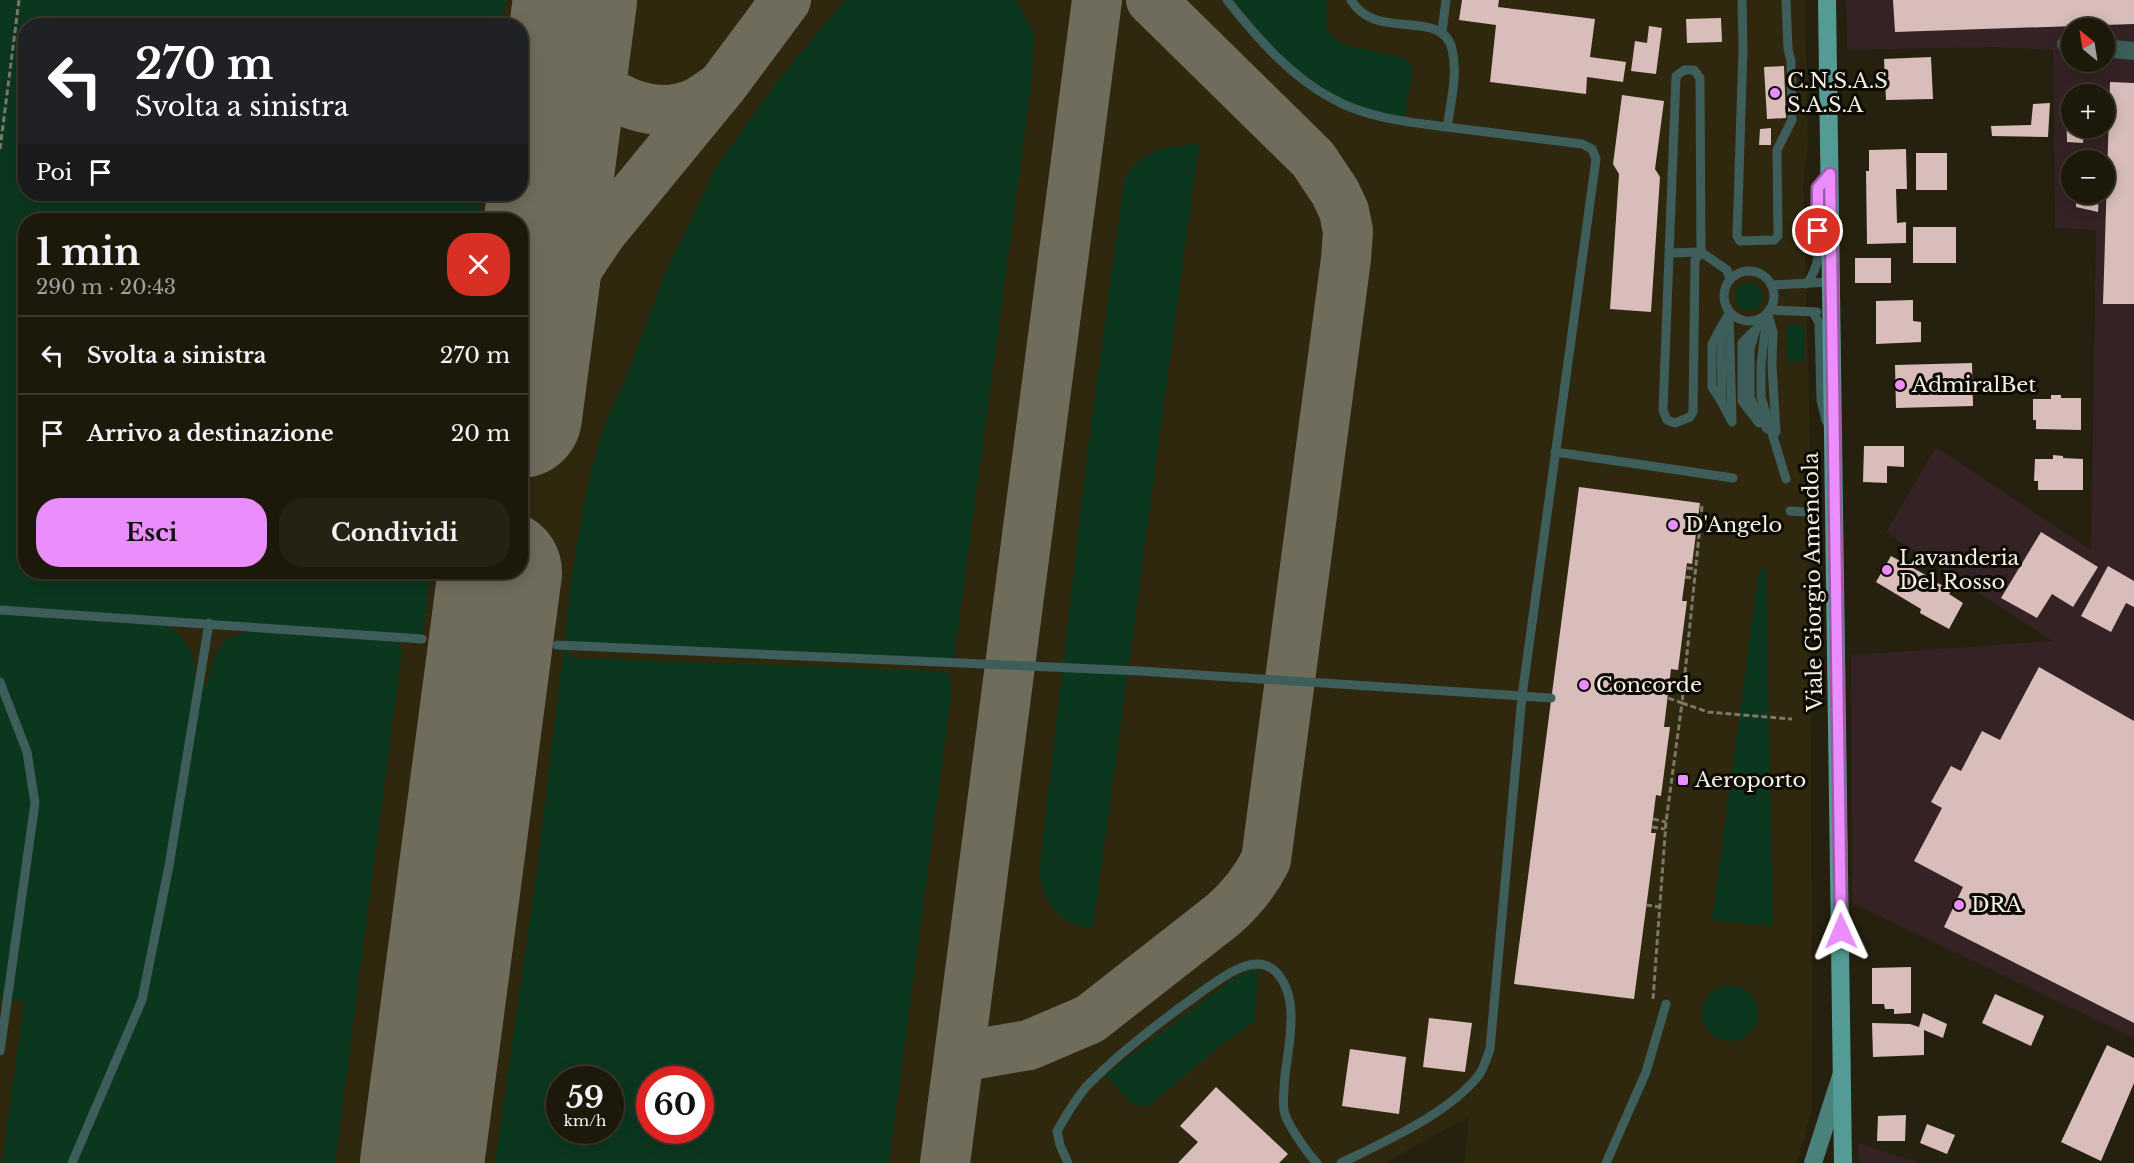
<!DOCTYPE html>
<html lang="it">
<head>
<meta charset="utf-8">
<style>
  :root { --surface:#1c180a; --page:#252113; --text:#f1f3f6; --muted:#a0a09c; --line:#3a372b; --accent:#eb8dfc }
  body { margin:0; font-family:"Libre Baskerville",serif; background:var(--page); color:var(--text); height:100vh; display:flex; flex-direction:column; font-size:22px; white-space:nowrap }
  * { box-sizing:border-box; margin:0 }
  p { font-size:20px; color:var(--muted) }
  .icon { flex:none; width:33px; height:33px; fill:none; stroke:currentColor; stroke-width:2; stroke-linecap:round; stroke-linejoin:round }
  .map { position:relative; flex:1; overflow:hidden }
  .drawer { position:absolute; left:18px; top:213px; width:510px; height:366px; display:flex; flex-direction:column; background:var(--surface); border-radius:24px; box-shadow:0 3px 15px #0003,0 0 0 2px var(--line) }
  .drawer>* { flex:none }
  .guide { position:absolute; left:18px; top:18px; width:510px; height:183px; border-radius:24px; box-shadow:0 3px 15px #0003,0 0 0 2px var(--line); background:#202124; color:#fff; overflow:hidden }
  .needle { width:39px; rotate:330deg }
  .fabs { position:absolute; left:2061px; top:18px; display:grid; gap:12px }
  .fabs a { display:grid; place-items:center; width:54px; height:54px; border-radius:50%; background:var(--surface); box-shadow:0 3px 15px #0003,0 0 0 2px var(--line); font-size:30px }
  .speed { position:absolute; left:546px; top:1066px; display:flex; gap:12px; font-size:30px; font-weight:700; text-align:center }
  .speed>* { display:grid; place-content:center; width:78px; height:78px; border-radius:50%; background:var(--surface); box-shadow:0 3px 15px #0003,0 0 0 2px var(--line); line-height:1 }
  .speed small { font-size:15px; font-weight:400 }
  .speed .limit { border:9px solid #d22; background:#fff; color:#111 }
  .pin { position:absolute; display:grid; place-items:center; width:51px; height:51px; color:#fff; margin:-26px; border:3px solid #fff; border-radius:50%; box-shadow:0 2px 6px #0007 }
  .me { position:absolute; width:66px; margin:-33px; rotate:359deg; stroke-linejoin:round; filter:drop-shadow(0 0 4px #0008) }
  .turn { display:flex; align-items:center; gap:21px; height:126px; padding:0 18px; font-size:27px }
  .turn .icon { width:78px; height:78px; stroke-width:2.5 }
  .turn b { display:block; font-size:42px; line-height:51px }
  .then { display:flex; align-items:center; height:57px; padding:0 18px; background:#0003; gap:12px; font-size:22px }
  .round { display:grid; place-items:center; flex:none; width:63px; height:63px; border-radius:24px; background:var(--page) }
  .summary { display:flex; align-items:center; justify-content:space-between; height:102px; padding:0 18px }
  h1 { font-size:36px; font-weight:700; line-height:45px }
  .cta { display:flex; gap:12px; margin-top:auto; padding:12px 18px }
  .cta a { flex:1; height:69px; border-radius:24px; background:var(--accent); color:#111; font-size:24px; font-weight:700; line-height:69px; text-align:center }
  .cta a+a { background:var(--page); color:var(--text) }
  ul { padding:0; list-style:none }
  li { display:flex; align-items:center; gap:18px; height:78px; padding:0 18px; border-top:2px solid var(--line) }
  li div { flex:1 }
  li b { display:block; font-size:22px }
  li em { font-style:normal }
  .map>svg:first-child { display:block }
  .built { fill:#30280e; fill-rule:evenodd }
  .industrial { fill:#352224; fill-rule:evenodd }
  .green { fill:#0c371f; fill-rule:evenodd }
  .lines { fill:none; stroke-linecap:round; stroke-linejoin:round }
  .taxiway { stroke:#706c5c; stroke-width:50 }
  .runway { stroke:#706c5c; stroke-width:124 }
  .building { fill:#d8bdba }
  .path { stroke:#7c7868; stroke-width:3; stroke-dasharray:6 3; stroke-linecap:butt }
  .lane { stroke:#3d5e5b; stroke-width:9 }
  .street { stroke:#3d5e5b; stroke-width:18 }
  .secondary { stroke:#4a817b; stroke-width:18 }
  .primary { stroke:#539b94; stroke-width:18 }
  .route-casing { stroke:#995ca4; stroke-width:15 }
  .route { stroke:#eb8dfc; stroke-width:10 }
  .poi-dot { fill:#eb8dfc; stroke:#0d0a04; stroke-width:2 }
  .labels { text-anchor:middle; stroke-width:6; stroke-linejoin:round; paint-order:stroke }
  .poi-label { font-size:21px; fill:#f2efe3; stroke:#0d0a04; text-anchor:start }
  .street-label { font-size:21px; fill:#f2efe3; stroke:#0d0a04 }
</style>
</head>
<body>
<div class="map">
<svg width="2134" height="1163" viewBox="0 0 2134 1163">
  <rect width="100%" height="100%" fill="#26200e"/>
  <path class="built" d="M0 0H1805L1808 144 1803 183 1810 443 1812 1109 1797 1163H1464L1469 1116 1385 1163H0ZM26 26H520V194H26ZM26 220H520V572H26ZM560 1080H610V1131H560ZM650 1080H700V1131H650Z"/>
  <g class="industrial">
    <path d="M1846 0H2134V1038L1852 903 1851 655 2052 641 1886 532 1936 447 2091 550 2096 230 2055 228 2053 50 1996 47 1847 50ZM2072 28H2104V62H2072ZM2072 94H2104V128H2072ZM2072 160H2104V194H2072Z"/>
    <polygon points="1858,1143 1920,1163 1859,1163"/>
  </g>
  <g class="green">
    <path d="M0 0H506L502 25 26 26V194H480L477 220H26V572H431L422 639 163 620C186 640 197 652 195 683L206 685C216 653 215 638 253 631L391 640 399 643 402 650 335 1163H2L24 1001 0 999Z"/>
    <path d="M845 0H1016L1034 34 1032 78 954 659 571 642 567 651 569 656 580 658 939 671 947 673 950 677 951 696 889 1163H495L536 877 575 553 591 470 605 424 631 365 665 273 717 166 775 84ZM560 1080H610V1131H560ZM650 1080H700V1131H650Z"/>
    <polygon points="1229,0 1327,0 1326,24 1331,37 1345,45 1400,57 1407,60 1413,67 1404,120 1345,104 1291,66"/>
    <path d="M1199 144 1093 929C1059 923 1045 906 1039 873L1087 455 1124 181 1130 169 1139 161 1154 152 1168 147Z"/>
    <circle cx="1749" cy="297" r="14"/>
    <polygon points="1786,325 1804,325 1805,361 1787,362"/>
    <polygon points="1759,569 1766,569 1773,926 1712,920"/>
    <polygon points="1249,971 1258,971 1255,1021 1211,1053 1150,1105 1134,1106 1105,1075 1235,977"/>
    <circle cx="1730" cy="1013" r="28"/>
  </g>
  <g class="lines">
    <g class="taxiway">
      <path d="M571 29C575 44 578 60 588 72 612 104 659 120 696 103 704 99 712 93 719 88"/>
      <path d="M523 395C526 383 528 370 532 359 549 313 575 270 603 231L722 86 786 0"/>
      <path d="M959 1057 1029 1045 1090 1019 1224 914C1242 898 1255 882 1266 860L1346 259 1348 231 1344 211 1335 192 1313 159 1151 0"/>
      <polyline points="945,1163 1097,0"/>
    </g>
    <g class="runway">
      <polyline points="520,416 575,0"/>
      <polyline points="422,1163 500,572"/>
    </g>
  </g>
  <g class="building">
    <polygon points="1462,0 1499,0 1498,7 1595,19 1590,57 1626,62 1623,82 1587,77 1586,94 1490,82 1496,25 1459,20"/>
    <polygon points="1893,0 2134,0 2134,24 1895,32"/>
    <polygon points="1721,18 1722,42 1687,43 1686,19"/>
    <polygon points="1649,26 1662,28 1656,74 1631,71 1635,41 1647,43"/>
    <polygon points="1931,57 1933,99 1886,100 1884,59"/>
    <polygon points="1784,66 1786,118 1767,119 1764,67"/>
    <polygon points="2110,82 2134,83 2134,304 2103,304"/>
    <polygon points="1622,95 1664,101 1655,169 1660,177 1651,312 1610,309 1619,174 1613,164"/>
    <polygon points="2066,102 2072,102 2072,128 2084,128 2083,143 2067,142"/>
    <polygon points="2050,103 2048,137 1992,136 1991,126 2031,125 2033,104"/>
    <polygon points="1771,128 1771,145 1759,145 1760,129"/>
    <polygon points="1906,149 1907,189 1896,189 1897,223 1906,222 1906,243 1867,244 1866,171 1869,171 1869,150"/>
    <rect x="1916" y="153" width="31" height="37"/>
    <polygon points="2076,194 2099,194 2098,212 2076,207"/>
    <rect x="1913" y="227" width="43" height="36"/>
    <rect x="1855" y="258" width="36" height="25"/>
    <polygon points="1913,300 1913,321 1921,322 1921,342 1876,344 1876,301"/>
    <polygon points="1972,363 1973,406 1896,408 1895,365"/>
    <polygon points="2051,395 2061,395 2061,398 2081,398 2081,430 2036,429 2036,420 2033,420 2033,399 2051,399"/>
    <polygon points="1864,446 1904,446 1904,467 1887,466 1887,483 1863,482"/>
    <polygon points="2053,455 2063,456 2063,458 2083,459 2083,490 2038,490 2038,481 2034,481 2035,459 2053,459"/>
    <polygon points="1579,487 1700,503 1692,564 1687,563 1682,601 1687,601 1678,670 1671,669 1664,727 1670,727 1661,796 1656,795 1651,833 1656,833 1634,999 1514,984"/>
    <polygon points="2041,532 2098,567 2073,607 2052,594 2037,618 2001,598"/>
    <polygon points="1891,556 1931,578 1928,583 1936,587 1938,583 1951,591 1949,594 1963,603 1949,629 1920,613 1921,609 1876,582"/>
    <polygon points="2108,566 2134,581 2134,607 2126,603 2111,632 2081,616"/>
    <polygon points="2039,667 2134,721 2134,1023 1944,927 1963,887 1914,861 1942,808 1931,802 1951,766 1961,771 1982,731 2000,740"/>
    <polygon points="1911,967 1911,1013 1894,1014 1894,1009 1885,1009 1884,1004 1872,1004 1872,968"/>
    <polygon points="1995,994 2044,1016 2031,1046 1982,1023"/>
    <polygon points="1923,1013 1947,1024 1943,1038 1924,1030 1924,1055 1873,1057 1872,1023 1910,1024 1919,1027"/>
    <polygon points="1429,1018 1472,1023 1465,1072 1423,1067"/>
    <polygon points="2107,1045 2134,1058 2134,1083 2101,1161 2061,1142"/>
    <polygon points="1350,1049 1406,1057 1399,1114 1342,1106"/>
    <polygon points="1216,1087 1288,1154 1279,1163 1178,1163 1198,1142 1180,1126"/>
    <polygon points="1906,1115 1905,1141 1877,1141 1878,1116"/>
    <polygon points="1927,1124 1955,1135 1947,1154 1920,1143"/>
  </g>
  <g class="lines">
    <g class="path">
      <polyline points="0,149 19,0"/>
      <polyline points="1702,506 1682,703 1708,712 1792,719"/>
      <polyline points="1687,568 1695,569"/>
      <polyline points="1685,577 1694,578"/>
      <polyline points="1653,819 1666,822"/>
      <polyline points="1652,827 1665,829"/>
      <polyline points="1646,905 1660,907"/>
      <polyline points="1653,999 1666,822 1682,703 1668,698"/>
    </g>
    <g class="lane">
      <path d="M1227 0C1256 37 1291 77 1333 99 1367 118 1408 122 1447 127 1492 133 1537 138 1582 144L1592 149 1596 159 1522 696 1490 1049C1487 1057 1484 1068 1479 1075 1448 1114 1386 1141 1341 1163"/>
      <path d="M1351 0C1375 42 1442 7 1452 49 1458 74 1451 102 1447 127"/>
      <polyline points="1742,0 1743,49 1737,236 1740,241 1774,240 1778,236 1777,150 1792,120 1791,61 1788,49 1786,0"/>
      <polyline points="1442,32 1446,0"/>
      <polygon points="1684,70 1694,70 1700,78 1701,252 1695,260 1693,412 1690,417 1675,423 1667,420 1663,410 1676,76"/>
      <polyline points="1670,253 1701,252 1727,270 1730,280"/>
      <circle cx="1749" cy="296" r="25"/>
      <path d="M1806 284C1827 261 1818 217 1818 188L1828 176"/>
      <polyline points="1771,285 1831,282"/>
      <polyline points="1727,307 1729,314 1721,327 1722,403 1732,422"/>
      <polyline points="1769,310 1817,312"/>
      <polyline points="1813,312 1819,323 1821,400 1826,421"/>
      <polyline points="1767,313 1761,365 1761,397 1786,479"/>
      <polyline points="1729,314 1732,420"/>
      <polyline points="1768,315 1773,332 1772,365 1776,432"/>
      <polyline points="1765,316 1756,329 1750,349 1750,398 1767,429"/>
      <polyline points="1720,329 1712,344 1712,387 1721,401"/>
      <polyline points="1754,331 1742,343 1742,401 1759,423"/>
      <polyline points="1555,452 1733,478"/>
      <polyline points="1790,511 1805,512"/>
      <polyline points="0,610 422,639"/>
      <polyline points="557,645 1140,671 1551,698"/>
      <polyline points="0,682 27,752 35,803 0,1051"/>
      <polyline points="72,1163 142,1000 169,866 209,623"/>
      <path d="M1068 1163 1060 1145 1057 1131C1066 1116 1075 1099 1087 1086 1117 1055 1161 1021 1196 996 1216 982 1254 949 1276 972 1303 1000 1286 1052 1284 1087 1284 1095 1282 1106 1285 1114 1289 1127 1308 1154 1317 1163"/>
      <polyline points="1606,1163 1646,1072 1666,1004"/>
    </g>
    <g class="street">
      <polyline points="2066,44 2072,45"/>
      <polyline points="2104,48 2134,51"/>
    </g>
    <polyline class="secondary" points="1813,1163 1841,1076"/>
    <polyline class="primary" points="1827,0 1843,1163"/>
  </g>
  <g class="lines">
    <defs>
      <polyline id="route" points="1818,231 1818,188 1830,174 1841,931"/>
    </defs>
    <use href="#route" class="route-casing"/>
    <use href="#route" class="route"/>
  </g>
  <g class="poi-dot">
    <circle cx="1775" cy="93" r="6"/>
    <circle cx="1900" cy="385" r="6"/>
    <circle cx="1673" cy="525" r="6"/>
    <circle cx="1887" cy="570" r="6"/>
    <circle cx="1584" cy="685" r="6"/>
    <rect x="1677" y="774" width="12" height="12" rx="3"/>
    <circle cx="1959" cy="905" r="6"/>
  </g>
  <g class="labels">
    <g class="poi-label">
      <text x="1787" y="88">C.N.S.A.S<tspan x="1787" dy="24">S.A.S.A</tspan></text>
      <text x="1912" y="392">AdmiralBet</text>
      <text x="1685" y="532">D'Angelo</text>
      <text x="1899" y="565">Lavanderia<tspan x="1899" dy="24">Del Rosso</tspan></text>
      <text x="1596" y="692">Concorde</text>
      <text x="1695" y="787">Aeroporto</text>
      <text x="1971" y="912">DRA</text>
    </g>
    <g class="street-label">
      <text transform="translate(1813 582) rotate(-91)" y="7">Viale Giorgio Amendola</text>
    </g>
  </g>
</svg>
<div class="fabs">
<a><svg class="needle" viewBox="-14 -14 28 28"><path d="M0-13l5 13h-10z" fill="#e53935"/><path d="M0 13l5-13h-10z" fill="#a0a09c"/></svg></a>
<a>+</a>
<a>−</a>
</div>
<div class="speed"><div>59<small>km/h</small></div><div class="limit">60</div></div>
<div class="pin" style="left:1818px;top:231px;background:#d93025"><svg class="icon" aria-label="arrive" viewBox="0 0 24 24"><path d="M6 21V4h12l-3 4 3 4H6"/></svg></div>
<svg class="me" style="left:1841px;top:931px" viewBox="-20 -20 40 40"><path d="M0-17L14 15 0 8-14 15z" fill="#eb8dfc" stroke="#fff" stroke-width="4"/></svg>
<div class="guide">
<div class="turn"><svg class="icon" aria-label="left" viewBox="0 0 24 24"><path d="M17 20v-9H6M10 6l-5 5 5 5"/></svg><div><b>270 m</b>Svolta a sinistra</div></div>
<div class="then">Poi<svg class="icon" aria-label="arrive" viewBox="0 0 24 24"><path d="M6 21V4h12l-3 4 3 4H6"/></svg></div>
</div>
<section class="drawer">
<div class="summary"><div><h1>1 min</h1><p>290 m · 20:43</p></div><a class="round" style="background:#d93025;color:#fff"><svg class="icon" aria-label="close" viewBox="0 0 24 24"><path d="M6 6l12 12M18 6L6 18"/></svg></a></div>
<ul>
<li><svg class="icon" aria-label="left" viewBox="0 0 24 24"><path d="M17 20v-9H6M10 6l-5 5 5 5"/></svg><div><b>Svolta a sinistra</b></div><em>270 m</em></li>
<li><svg class="icon" aria-label="arrive" viewBox="0 0 24 24"><path d="M6 21V4h12l-3 4 3 4H6"/></svg><div><b>Arrivo a destinazione</b></div><em>20 m</em></li>
</ul>
<div class="cta"><a>Esci</a><a>Condividi</a></div>
</section>
</div>
</body>
</html>
